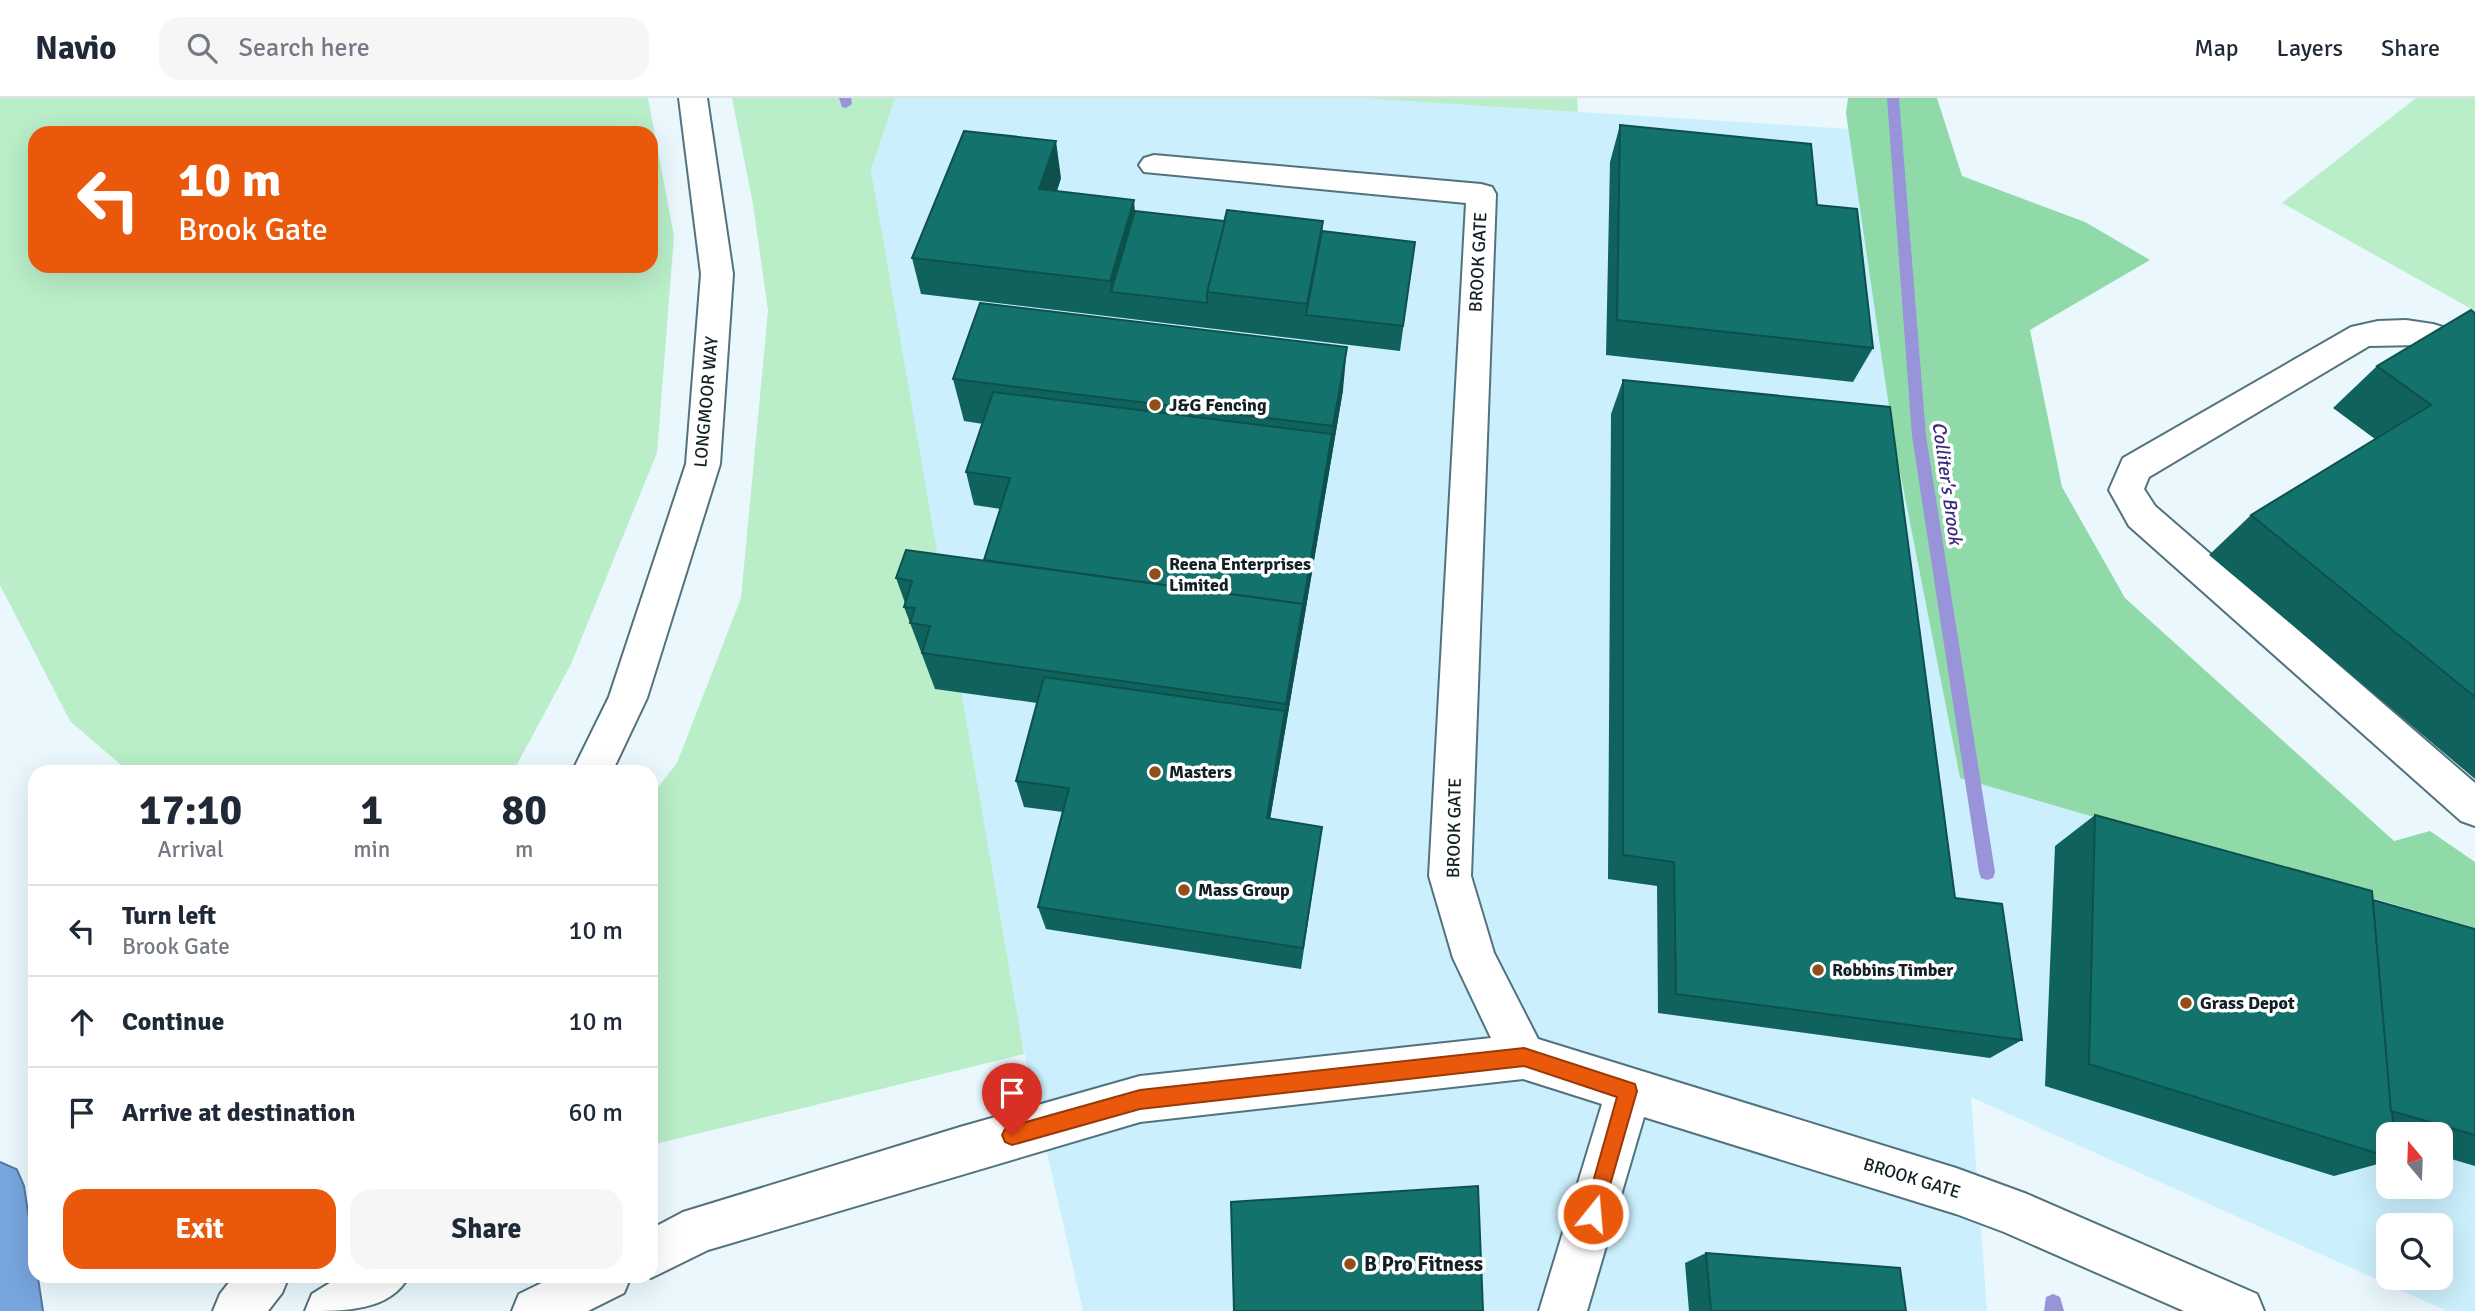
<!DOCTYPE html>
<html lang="en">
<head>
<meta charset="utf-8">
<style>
  :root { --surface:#fff; --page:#f6f6f7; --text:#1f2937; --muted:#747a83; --line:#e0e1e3; --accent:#ea580c }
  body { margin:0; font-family:Signika,sans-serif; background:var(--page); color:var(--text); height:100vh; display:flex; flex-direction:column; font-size:26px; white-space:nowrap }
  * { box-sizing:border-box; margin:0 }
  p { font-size:23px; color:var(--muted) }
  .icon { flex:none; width:38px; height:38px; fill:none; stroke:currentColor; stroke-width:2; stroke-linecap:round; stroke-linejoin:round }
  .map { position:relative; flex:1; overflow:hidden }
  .details { position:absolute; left:28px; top:667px; width:630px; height:518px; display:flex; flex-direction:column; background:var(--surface); border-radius:21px; box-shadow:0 7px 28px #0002 }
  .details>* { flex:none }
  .guide { position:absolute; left:28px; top:28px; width:630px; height:147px; border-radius:21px; box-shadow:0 7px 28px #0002; background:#ea580c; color:#fff; overflow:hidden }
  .needle { width:46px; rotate:341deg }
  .buttons { position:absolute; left:2376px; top:1024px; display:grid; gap:14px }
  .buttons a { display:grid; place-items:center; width:77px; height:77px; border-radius:14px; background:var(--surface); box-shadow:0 7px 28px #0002; font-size:35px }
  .pin { position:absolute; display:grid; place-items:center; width:60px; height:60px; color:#fff; margin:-72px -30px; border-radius:50% 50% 50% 0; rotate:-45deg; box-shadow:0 0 7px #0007 }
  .pin .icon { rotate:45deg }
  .me { position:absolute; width:77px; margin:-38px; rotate:17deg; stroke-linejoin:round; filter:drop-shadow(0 0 5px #0008) }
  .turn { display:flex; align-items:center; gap:24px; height:147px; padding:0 35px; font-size:32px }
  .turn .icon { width:91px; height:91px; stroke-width:2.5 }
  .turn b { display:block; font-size:49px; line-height:60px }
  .eta { display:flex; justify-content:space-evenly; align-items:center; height:119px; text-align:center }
  .eta b { font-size:42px; font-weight:700; line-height:49px }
  .button { display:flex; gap:14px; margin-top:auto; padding:14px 35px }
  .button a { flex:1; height:80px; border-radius:21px; background:var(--accent); color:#fff; font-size:28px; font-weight:700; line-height:80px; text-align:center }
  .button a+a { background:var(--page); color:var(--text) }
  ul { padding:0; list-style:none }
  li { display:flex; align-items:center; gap:21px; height:91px; padding:0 35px; border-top:2px solid var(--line) }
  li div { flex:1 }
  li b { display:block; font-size:26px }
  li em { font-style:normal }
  header { display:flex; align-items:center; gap:42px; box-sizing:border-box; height:98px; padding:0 35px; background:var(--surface); border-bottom:2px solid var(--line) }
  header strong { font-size:33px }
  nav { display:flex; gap:38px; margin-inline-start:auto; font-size:24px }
  .search { width:490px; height:63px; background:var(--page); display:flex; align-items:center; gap:18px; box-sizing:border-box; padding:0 24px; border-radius:21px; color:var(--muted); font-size:26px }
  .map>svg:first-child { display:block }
  .built { fill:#cbeffc; fill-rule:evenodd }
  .green { fill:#b9eec9; fill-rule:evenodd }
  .forest { fill:#8fdaa8 }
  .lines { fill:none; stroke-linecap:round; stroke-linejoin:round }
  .stream { fill:#9993da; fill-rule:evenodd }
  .minor-casing { stroke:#52727d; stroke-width:4 }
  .highway-casing { stroke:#54769d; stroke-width:4 }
  .minor { fill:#fff; fill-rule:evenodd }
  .highway { fill:#77a5de; fill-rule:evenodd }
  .wall { fill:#10635d }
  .shaded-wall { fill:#0d504c }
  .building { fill:#13736c; stroke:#0d504c; stroke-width:2 }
  .route { fill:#ea580c; stroke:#983908; stroke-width:2 }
  .poi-dot { fill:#904e1b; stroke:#fff; stroke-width:2.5 }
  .labels { text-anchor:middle; stroke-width:7; stroke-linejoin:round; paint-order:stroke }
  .street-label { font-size:18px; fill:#132025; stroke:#fff }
  .poi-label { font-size:18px; font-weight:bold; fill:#132025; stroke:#fff; text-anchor:start }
  .water-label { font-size:19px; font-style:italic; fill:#3b297b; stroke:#fff }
  .near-poi-label { font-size:21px; font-weight:bold; fill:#132025; stroke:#fff; text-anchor:start }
</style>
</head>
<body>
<header>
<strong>Navio</strong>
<div class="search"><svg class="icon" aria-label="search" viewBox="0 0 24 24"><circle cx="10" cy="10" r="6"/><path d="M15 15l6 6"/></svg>Search here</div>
<nav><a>Map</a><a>Layers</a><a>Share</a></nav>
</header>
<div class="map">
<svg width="2475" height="1213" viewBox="0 0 2475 1213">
  <rect width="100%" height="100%" fill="#eaf8fd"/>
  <path class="built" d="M895 0H1359L1851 31 1894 343 1960 680 2475 830V1213H2447L1971 999 1987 1213H1083L998 839 871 72ZM2389 1036H2441V1088H2389ZM2389 1127H2441V1180H2389Z"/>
  <g class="green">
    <path d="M0 0H648L674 138 657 355 571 566 513 674H129L70 623 0 487ZM651 35V168H35V35Z"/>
    <polygon points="732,0 895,0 871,72 1024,956 651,1047 651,698 677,665 741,500 768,213 753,106"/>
    <polygon points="1359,0 1577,0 1578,14"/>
    <polygon points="2416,0 2475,0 2475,213 2282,105"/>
  </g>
  <polygon class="forest" points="1848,0 1937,0 1962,78 2085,124 2150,162 2030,232 2062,389 2125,500 2394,743 2430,733 2475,764 2475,830 1960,680 1894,343 1846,15"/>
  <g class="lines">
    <g class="stream">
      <polygon points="839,0 851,0 852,6 846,10 842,9"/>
      <polygon points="1887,0 1899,0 1926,338 1995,774 1993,780 1987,782 1981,780 1979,774 1912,338"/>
      <polygon points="2053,1196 2060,1199 2064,1213 2044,1213 2046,1199"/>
    </g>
    <defs>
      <g id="minor">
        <polygon points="679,0 707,0 733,176 720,366 647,600 612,674 572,674 609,599 686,366 701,176"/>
        <polygon points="1154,57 1481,86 1492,89 1496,96 1471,778 1494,855 1538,941 1956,1070 2027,1096 2257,1196 2264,1213 2184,1213 2004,1134 1956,1116 1644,1019 1587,1213 1539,1213 1602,1006 1523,981 1140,1024 708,1152 651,1180 646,1178 651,1178 651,1131 683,1114 960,1029 1140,978 1491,940 1453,860 1429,778 1466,105 1144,74 1139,67 1144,60"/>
        <polygon points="2406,222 2433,226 2475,239 2475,265 2438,250 2420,247 2369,248 2149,379 2144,391 2155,408 2475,685 2475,728 2461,723 2129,428 2109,392 2123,360 2351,229 2378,223"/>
        <polygon points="234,1178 289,1178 282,1195 268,1213 213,1213 220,1196"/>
        <path d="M341 1178H409C390 1213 346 1213 305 1213L312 1196Z"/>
        <polygon points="556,1178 631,1178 624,1195 588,1213 512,1213 519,1196"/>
      </g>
      <polygon id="highway" points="0,1065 16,1072 23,1088 42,1213 0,1213"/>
    </defs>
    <use href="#minor" class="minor-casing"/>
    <use href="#highway" class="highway-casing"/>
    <use href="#minor" class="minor"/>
    <use href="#highway" class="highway"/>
  </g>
  <g class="wall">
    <polygon points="1620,27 1817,107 1873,250 1853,284 1606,257 1610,64"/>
    <polygon points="1061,80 1057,93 1135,113 1225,123 1323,123 1322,133 1415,144 1400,253 921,196 912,160"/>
    <polygon points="2475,215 2475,681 2209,457 2251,417 2375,341 2333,310 2377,268"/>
    <polygon points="953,281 1343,292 1270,721 1322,729 1301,871 1046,831 1038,809 1063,714 1024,709 1016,683 1037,605 935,591 904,509 905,505 896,480 984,462 1001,411 974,407 966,374 983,326 964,323"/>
    <polygon points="1623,282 1955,800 2022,942 1990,960 1658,915 1657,788 1608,781 1611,316"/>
    <polygon points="2095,717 2373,802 2475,831 2475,1068 2441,1058 2441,1036 2389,1036 2389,1063 2334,1078 2045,988 2055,748"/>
    <polygon points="1706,1155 1906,1213 1689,1213 1685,1165"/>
  </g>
  <g class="shaded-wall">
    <polygon points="1056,43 1061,80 1045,128 1039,91"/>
    <polygon points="1134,102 1137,138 1111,194 1110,183"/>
    <polygon points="1323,123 1320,159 1306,217 1307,206"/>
    <polygon points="1347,249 1343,292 1266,745 1267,720 1286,606 1303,506 1300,540 1302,513"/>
  </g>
  <g class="building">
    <polygon points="1620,27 1811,46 1817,107 1857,111 1873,250 1617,222"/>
    <polygon points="964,33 1056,43 1039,91 1134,102 1110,183 912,160"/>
    <polygon points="1227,112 1323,123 1307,206 1207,194"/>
    <polygon points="1135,113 1225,123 1207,194 1207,205 1111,194"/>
    <polygon points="1322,133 1415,144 1403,228 1306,217"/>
    <polygon points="980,205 1347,249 1333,328 953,281"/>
    <polygon points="2471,212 2475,215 2475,599 2251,417 2431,307 2377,268"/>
    <polygon points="1623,282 1890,309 1955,800 2002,806 2022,942 1676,896 1674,764 1623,757"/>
    <polygon points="993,294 1332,336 1302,513 1303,506 984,462 1010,380 966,374"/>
    <polygon points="906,452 1303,506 1286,606 922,555 930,528 910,525 915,510 904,509 912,483 896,480"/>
    <polygon points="1044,579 1285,613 1267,720 1322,729 1303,850 1038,809 1069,690 1016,683"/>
    <polygon points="2095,717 2372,793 2394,1036 2389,1036 2389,1059 2089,966"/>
    <polygon points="2373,802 2475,831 2475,1037 2391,1013"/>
    <polygon points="1478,1088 1483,1213 1234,1213 1231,1104"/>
    <polygon points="1706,1155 1900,1170 1906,1213 1711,1213"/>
  </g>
  <polygon class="route" points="1524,950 1635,986 1637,993 1600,1122 1593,1125 1587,1122 1584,1116 1617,999 1524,968 1140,1011 1012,1047 1005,1044 1002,1037 1005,1031 1012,1028 1140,992"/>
  <g class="poi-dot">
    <circle cx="1155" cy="307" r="7"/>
    <circle cx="1155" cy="476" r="7"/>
    <circle cx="1155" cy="674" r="7"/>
    <circle cx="1184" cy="792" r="7"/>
    <circle cx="1818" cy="872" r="7"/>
    <circle cx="2186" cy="905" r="7"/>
    <circle cx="1350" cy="1166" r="7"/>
  </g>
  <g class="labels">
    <g class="street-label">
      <text transform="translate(1478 164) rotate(-87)" y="6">BROOK GATE</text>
      <text transform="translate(706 304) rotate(-85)" y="6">LONGMOOR WAY</text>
      <text transform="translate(1454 730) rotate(-89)" y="6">BROOK GATE</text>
      <text transform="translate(1912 1080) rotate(17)" y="6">BROOK GATE</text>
    </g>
    <g class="poi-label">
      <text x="1169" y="313">J&amp;G Fencing</text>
      <text x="1169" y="472">Reena Enterprises<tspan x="1169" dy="21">Limited</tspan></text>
      <text x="1169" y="680">Masters</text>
      <text x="1198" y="798">Mass Group</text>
      <text x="1832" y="878">Robbins Timber</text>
      <text x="2200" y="911">Grass Depot</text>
    </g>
    <g class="water-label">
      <text transform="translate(1948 385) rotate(82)" y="7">Colliter's Brook</text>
    </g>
    <g class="near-poi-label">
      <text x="1364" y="1173">B Pro Fitness</text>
    </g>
  </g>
</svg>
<div class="buttons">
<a><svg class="needle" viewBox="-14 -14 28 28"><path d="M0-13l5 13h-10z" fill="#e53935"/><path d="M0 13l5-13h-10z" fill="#747a83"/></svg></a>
<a><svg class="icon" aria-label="search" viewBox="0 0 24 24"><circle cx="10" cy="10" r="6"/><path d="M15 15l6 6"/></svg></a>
</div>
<div class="pin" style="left:1012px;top:1037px;background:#d93025"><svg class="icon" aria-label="arrive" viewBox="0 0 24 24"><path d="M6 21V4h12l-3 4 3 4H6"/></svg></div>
<svg class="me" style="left:1593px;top:1116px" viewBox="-20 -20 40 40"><circle r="17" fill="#ea580c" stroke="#fff" stroke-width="3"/><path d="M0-11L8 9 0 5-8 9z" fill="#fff"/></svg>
<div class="guide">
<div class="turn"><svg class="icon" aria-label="left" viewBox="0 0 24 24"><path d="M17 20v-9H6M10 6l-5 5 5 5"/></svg><div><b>10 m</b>Brook Gate</div></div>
</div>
<section class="details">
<div class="eta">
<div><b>17:10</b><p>Arrival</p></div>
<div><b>1</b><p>min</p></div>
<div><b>80</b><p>m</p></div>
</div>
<ul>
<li><svg class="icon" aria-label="left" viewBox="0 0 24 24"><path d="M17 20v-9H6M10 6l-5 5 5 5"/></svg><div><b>Turn left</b><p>Brook Gate</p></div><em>10 m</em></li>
<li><svg class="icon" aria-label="ahead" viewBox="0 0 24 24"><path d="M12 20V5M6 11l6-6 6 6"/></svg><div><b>Continue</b></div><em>10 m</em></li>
<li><svg class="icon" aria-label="arrive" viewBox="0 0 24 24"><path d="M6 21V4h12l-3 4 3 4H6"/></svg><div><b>Arrive at destination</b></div><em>60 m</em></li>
</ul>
<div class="button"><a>Exit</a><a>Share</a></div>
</section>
</div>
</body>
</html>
